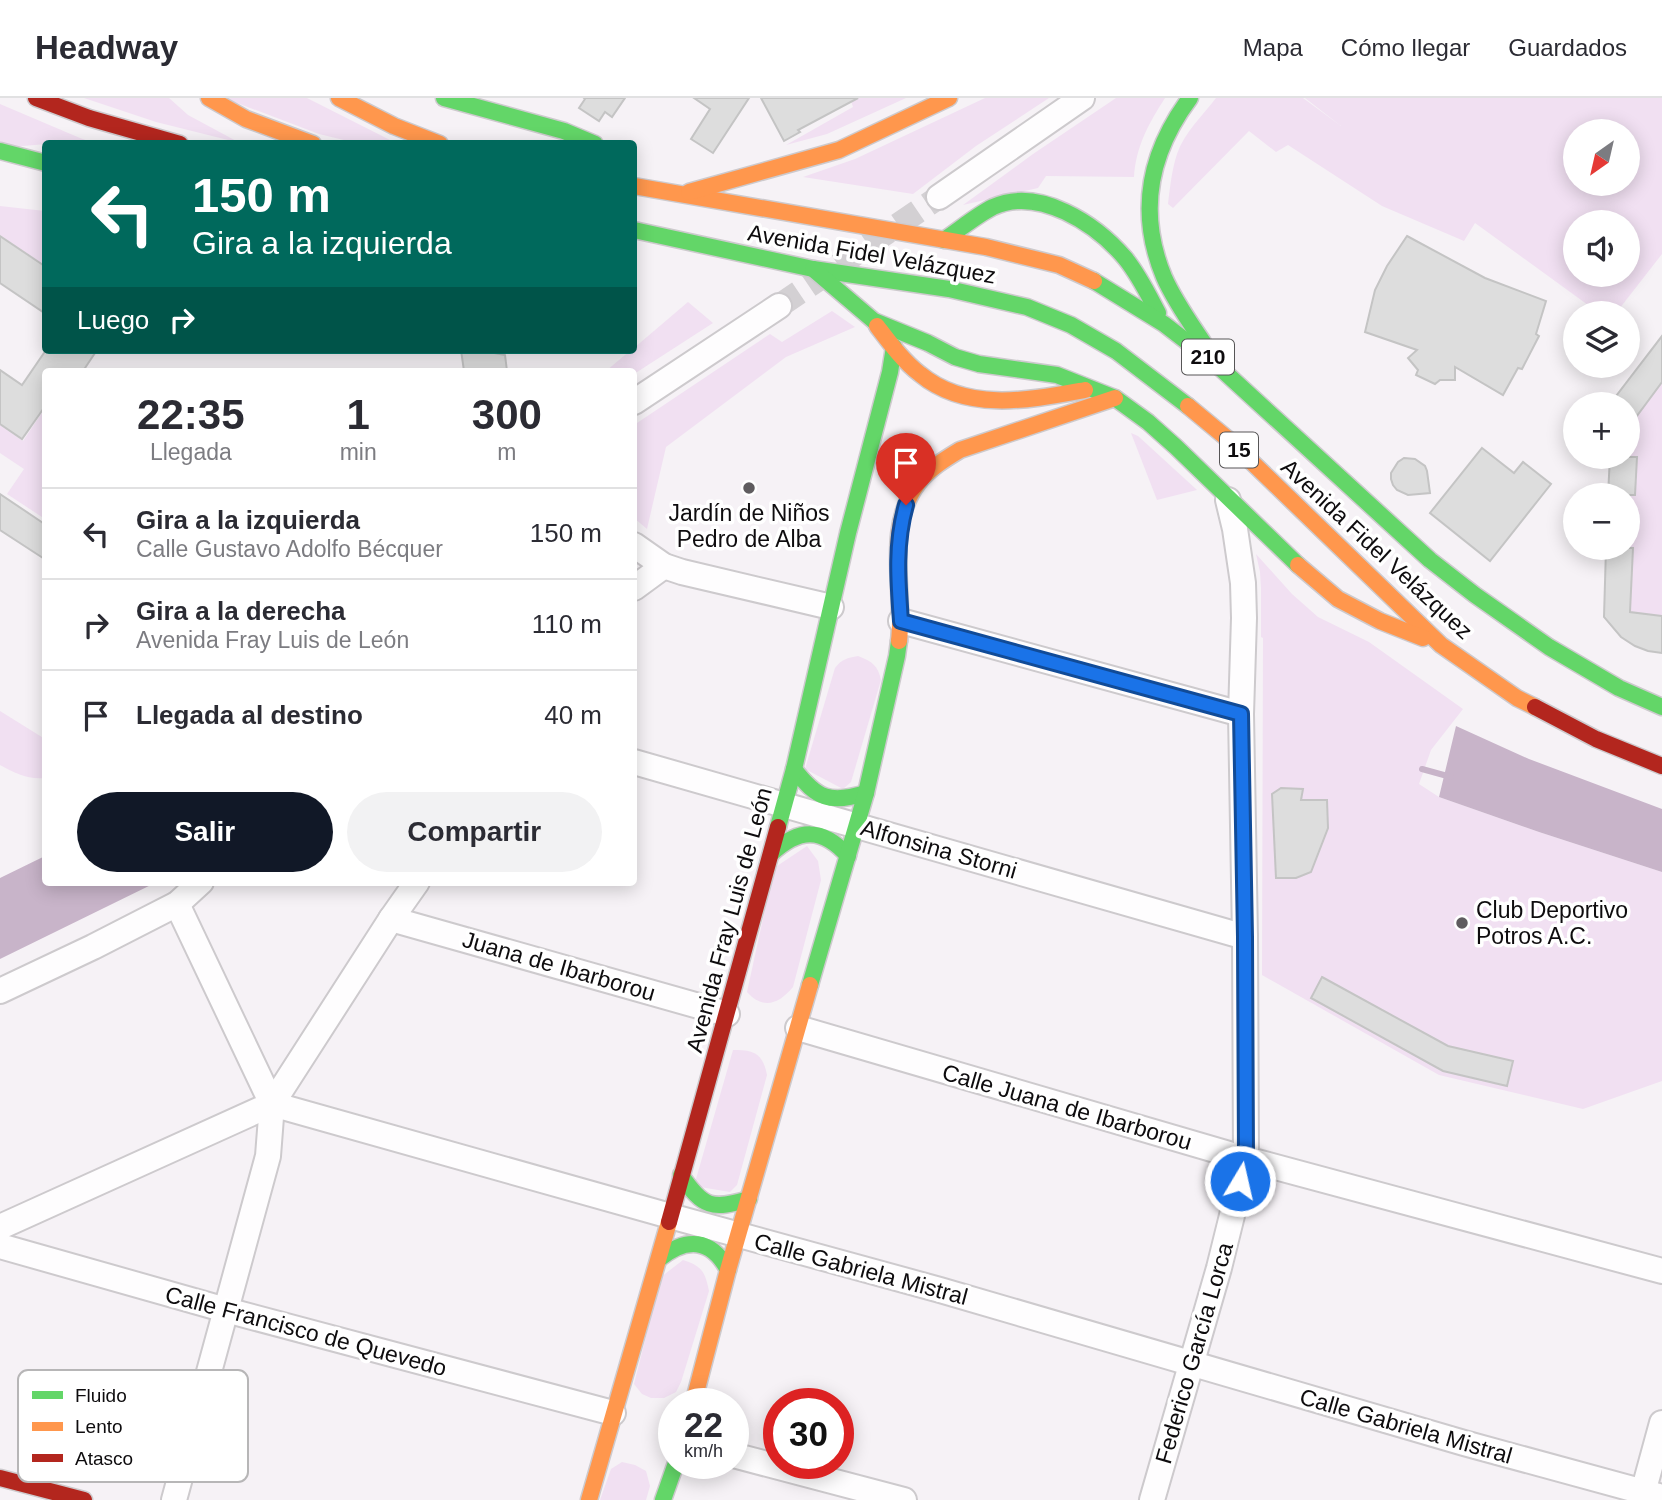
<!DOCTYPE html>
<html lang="es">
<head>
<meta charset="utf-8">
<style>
  :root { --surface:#fff; --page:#f2f2f3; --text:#2b2b33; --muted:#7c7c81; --line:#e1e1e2; --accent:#111827 }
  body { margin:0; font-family:Arial,sans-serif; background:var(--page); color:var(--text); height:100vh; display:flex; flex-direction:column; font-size:26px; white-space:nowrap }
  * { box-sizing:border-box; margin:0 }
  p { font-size:23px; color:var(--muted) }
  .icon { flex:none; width:38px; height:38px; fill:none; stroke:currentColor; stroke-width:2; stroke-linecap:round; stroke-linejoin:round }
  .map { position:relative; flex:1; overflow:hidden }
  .side { position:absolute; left:42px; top:270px; width:595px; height:518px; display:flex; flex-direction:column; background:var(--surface); border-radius:7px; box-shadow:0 4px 18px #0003 }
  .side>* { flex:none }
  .guide { position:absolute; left:42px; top:42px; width:595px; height:214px; border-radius:7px; box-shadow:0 4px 18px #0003; background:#00695c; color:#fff; overflow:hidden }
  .needle { width:46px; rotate:214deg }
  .controls { position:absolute; left:1563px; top:21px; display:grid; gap:14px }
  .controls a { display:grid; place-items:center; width:77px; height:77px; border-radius:50%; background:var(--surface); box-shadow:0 4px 18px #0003; font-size:35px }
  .speed { position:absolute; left:658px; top:1290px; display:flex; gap:14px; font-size:35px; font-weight:700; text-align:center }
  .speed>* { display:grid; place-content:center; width:91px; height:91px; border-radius:50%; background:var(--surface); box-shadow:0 4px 18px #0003; line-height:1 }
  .speed small { font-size:18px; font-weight:400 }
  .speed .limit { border:10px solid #d22; background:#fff; color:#111 }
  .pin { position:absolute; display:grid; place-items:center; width:60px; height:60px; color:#fff; margin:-72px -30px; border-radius:50% 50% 50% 0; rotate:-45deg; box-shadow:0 0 7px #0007 }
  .pin .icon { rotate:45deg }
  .me { position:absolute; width:77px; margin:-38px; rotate:9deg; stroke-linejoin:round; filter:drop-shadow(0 0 5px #0008) }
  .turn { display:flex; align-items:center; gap:24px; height:147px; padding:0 35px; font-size:32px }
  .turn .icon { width:91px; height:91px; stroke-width:2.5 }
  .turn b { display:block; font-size:49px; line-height:60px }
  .then { display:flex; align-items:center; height:66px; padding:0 35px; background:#0003; gap:14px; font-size:26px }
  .eta { display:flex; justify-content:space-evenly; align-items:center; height:119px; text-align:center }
  .eta b { font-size:42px; font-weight:700; line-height:49px }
  .cta { display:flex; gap:14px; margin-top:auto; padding:14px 35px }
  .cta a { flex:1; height:80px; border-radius:42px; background:var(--accent); color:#fff; font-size:28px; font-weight:700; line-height:80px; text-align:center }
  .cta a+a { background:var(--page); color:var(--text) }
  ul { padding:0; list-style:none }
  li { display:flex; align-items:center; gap:21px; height:91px; padding:0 35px; border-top:2px solid var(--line) }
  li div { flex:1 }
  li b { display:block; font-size:26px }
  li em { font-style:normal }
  header { display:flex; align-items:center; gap:42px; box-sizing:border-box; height:98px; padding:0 35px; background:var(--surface); border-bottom:2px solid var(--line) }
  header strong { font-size:33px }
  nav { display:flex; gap:38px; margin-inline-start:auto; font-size:24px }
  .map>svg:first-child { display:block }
  .green { fill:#f1e0f2; fill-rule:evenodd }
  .water { fill:#c8b4c9 }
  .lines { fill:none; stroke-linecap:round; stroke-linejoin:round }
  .stream { stroke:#c8b4c9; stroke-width:6 }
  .building { fill:#ddd; stroke:#c4c4c4; stroke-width:2 }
  .street-tunnel { stroke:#d3d0d3; stroke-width:24; stroke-dasharray:24 12; stroke-linecap:butt }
  .street-casing { stroke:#cdcacd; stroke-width:28 }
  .fast-casing { stroke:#cdcacd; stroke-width:19 }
  .slow-casing { stroke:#cdcacd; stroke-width:19 }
  .jam-casing { stroke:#cdcacd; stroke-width:19 }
  .street { stroke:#fefdfe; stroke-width:24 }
  .fast { stroke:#63d668; stroke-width:16 }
  .slow { stroke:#ff974d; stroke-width:16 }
  .jam { stroke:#b3261e; stroke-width:16 }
  .route-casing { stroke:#114b97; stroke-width:18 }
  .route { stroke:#1a73e8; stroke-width:12 }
  .poi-dot { fill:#5f5c5f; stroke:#fff; stroke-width:2.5 }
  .labels { text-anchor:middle; stroke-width:7; stroke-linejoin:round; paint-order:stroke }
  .shield { fill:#fff; stroke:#565556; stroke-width:2 }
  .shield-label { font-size:21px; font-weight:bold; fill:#0e0c0e }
  .street-label { font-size:23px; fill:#0e0c0e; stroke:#fff }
  .poi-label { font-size:23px; fill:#0e0c0e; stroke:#fff }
  .key { fill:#fff; stroke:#b7b6b7; stroke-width:2 }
  .key-label { font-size:19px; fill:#0e0c0e }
</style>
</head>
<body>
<header>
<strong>Headway</strong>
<nav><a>Mapa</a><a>Cómo llegar</a><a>Guardados</a></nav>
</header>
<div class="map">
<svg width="1662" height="1402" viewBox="0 0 1662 1402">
  <rect width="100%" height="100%" fill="#f6f2f6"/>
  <g class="green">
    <polygon points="84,0 169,0 188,17 240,45 156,24"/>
    <polygon points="224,0 307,0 396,45 356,45 319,36"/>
    <polygon points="850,0 906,0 827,36 786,47 853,9"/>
    <polygon points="985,0 1049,0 976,48 913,96 803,79 855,61"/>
    <path d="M1116 0H1165C1149 25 1136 48 1134 79L1046 78 1038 90 963 107 1033 56Z"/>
    <path d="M1216 0H1303L1341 28 1305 0H1662V156L1616 215H1599L1475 125 1464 143 1382 108 1288 47 1276 54 1249 33 1173 110 1168 106C1170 89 1172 71 1177 56 1184 35 1203 17 1216 0ZM1575 33H1628V86H1575ZM1575 124H1628V177H1575Z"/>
    <polygon points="0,6 80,40 94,45 46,46 0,50"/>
    <polygon points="0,108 45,113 45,168 0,137"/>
    <polygon points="688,204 713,225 634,276 634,273 606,273 631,252 634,252 634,250"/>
    <polygon points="832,213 855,229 786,259 666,349 647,431 634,420 634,327 770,236 782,244"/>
    <path d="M1662 238V555C1636 551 1619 540 1604 519L1606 450H1628V397H1608L1610 359H1628V306H1611V304Z"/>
    <polygon points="45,310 46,310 45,421 7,396 24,371 0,355 0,327 23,343"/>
    <polygon points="1131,335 1138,338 1197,392 1157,402"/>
    <polygon points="1256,456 1292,496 1318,519 1369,544 1463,611 1431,652 1419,686 1439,699 1539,734 1662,774 1662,983 1583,1011 1439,977 1262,877 1263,540 1261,539 1261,490 1260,474"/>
    <path d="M858 558C872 563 878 568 881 582L851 684 843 691 805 671 835 570C842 561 847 560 858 558Z"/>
    <path d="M0 613 45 641V680C29 682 14 675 0 667Z"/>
    <path d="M807 748 818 763 821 782 793 889C779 906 763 912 747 894L774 770Z"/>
    <path d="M733 952C754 951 763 956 767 977L737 1087 730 1094 694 1088Z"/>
    <path d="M683 1162C702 1168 705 1174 709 1193L681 1284 676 1294 664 1300H651L642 1296 634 1286 661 1179Z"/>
    <polygon points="622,1364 635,1367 646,1373 650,1388 646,1402 600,1402 611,1371"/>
  </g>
  <g class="water">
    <polygon points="1456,628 1529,661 1662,711 1662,774 1539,734 1439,699"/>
    <polygon points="45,758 46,784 157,784 0,861 0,780"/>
  </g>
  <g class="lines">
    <polyline class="stream" points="1422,671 1451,679"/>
  </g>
  <g class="building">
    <polygon points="584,0 625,0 612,19 605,14 599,23 579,10 585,1"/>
    <polygon points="694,0 749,0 713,55 691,41 710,11"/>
    <polygon points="761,0 858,0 798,32 800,34 784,43"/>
    <polygon points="0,138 46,169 46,216 0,185"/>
    <polygon points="1407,138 1485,180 1546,203 1536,236 1539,238 1522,271 1518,270 1503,297 1455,269 1455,282 1440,282 1435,286 1416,277 1418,272 1408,260 1417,252 1365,234 1375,192 1387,168"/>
    <polygon points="1662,238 1662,284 1628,330 1628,306 1610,306"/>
    <polygon points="46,252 97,252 83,273 46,273 46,307 22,341 0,326 0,272 22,287"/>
    <polygon points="461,252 478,252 505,257 507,273 464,273"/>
    <polygon points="1482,350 1514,375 1523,364 1551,386 1490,463 1430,415"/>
    <polygon points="1610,359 1637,359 1635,397 1608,397"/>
    <polygon points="1404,360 1415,361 1425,368 1427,373 1430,395 1408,397 1397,392 1393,387 1391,381 1391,375 1398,364"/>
    <polygon points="0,396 46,427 46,462 0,432"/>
    <polygon points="1606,450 1633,450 1630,514 1662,518 1662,555 1648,553 1635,548 1621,539 1604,519"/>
    <polygon points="1281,690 1303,691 1301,702 1327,702 1328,730 1311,774 1296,780 1276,780 1272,696"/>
    <polygon points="1322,879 1448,948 1513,963 1507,988 1443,973 1311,900"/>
  </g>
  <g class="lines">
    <polyline class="street-tunnel" points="779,208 939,99"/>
    <defs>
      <g id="street">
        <polyline points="939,99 1082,0"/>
        <polyline points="634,304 779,208"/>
        <polyline points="634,447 664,468 682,474 831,509"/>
        <polyline points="634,490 664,468"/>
        <polyline points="901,523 1241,616"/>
        <polyline points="634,664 1245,839"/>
        <polyline points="177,806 272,1006 670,1118 940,1192 1464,1345 1662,1399"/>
        <polyline points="391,821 727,916"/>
        <polyline points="0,893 93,849 177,806 201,784"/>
        <polyline points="798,930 1246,1061 1662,1173"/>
        <polyline points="0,1129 272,1006 391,821 417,784"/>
        <polyline points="0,1148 226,1212 613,1315"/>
        <polyline points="733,1357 904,1402"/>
        <polyline points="174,1402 268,1058 272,1006"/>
        <polyline points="1152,1402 1219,1170 1246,1061 1245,839 1241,616 1244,520 1243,485 1235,431 1228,402"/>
        <polyline points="1641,1402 1662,1325"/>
      </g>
      <g id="fast">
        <polyline points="444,0 564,33 595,46"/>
        <path d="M1190 0C1149 55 1137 114 1164 179 1174 202 1189 223 1203 244"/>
        <polyline points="0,53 46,65"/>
        <polyline points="634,132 813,171 949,191 1027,209 1071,227 1116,253 1188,308"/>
        <path d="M944 142C959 132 977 117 993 109 1039 88 1096 126 1125 160 1139 177 1148 196 1158 215"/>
        <polyline points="813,171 874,223 928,245 955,259 979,266 1057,277 1115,300 1148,324 1176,349 1298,467"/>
        <polyline points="1094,183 1164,226 1217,267 1430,462 1475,497 1549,549 1619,590 1662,609"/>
        <path d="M794 671C817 701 830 706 866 695"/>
        <polyline points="778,729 794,671 848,435 890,274 894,249"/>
        <path d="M771 756C799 730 822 729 848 758"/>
        <polyline points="810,887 866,695 897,558 899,543"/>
        <path d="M681 1077C703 1110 712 1112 749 1101"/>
        <path d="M659 1161C686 1139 711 1140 728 1172"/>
        <polyline points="663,1402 676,1365"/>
      </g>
      <g id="slow">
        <polyline points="209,0 246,21 313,46"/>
        <polyline points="339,0 394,28 440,46"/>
        <polyline points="634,88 986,149 1059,167 1094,183"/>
        <polyline points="689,94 839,52 949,0"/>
        <path d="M877 228C890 245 903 263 920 276 967 315 1030 302 1085 292"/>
        <polyline points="1188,308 1229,342 1441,547 1517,600 1535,609"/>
        <polyline points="1298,467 1338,501 1380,523 1423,540"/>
        <path d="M899 543C905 492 884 430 918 385 929 371 945 361 960 352L1115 300"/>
        <polyline points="693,1306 728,1172 810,887"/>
        <polyline points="589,1402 669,1124"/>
      </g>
      <g id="jam">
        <polyline points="36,0 89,20 180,46"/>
        <polyline points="1535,609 1596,641 1662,668"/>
        <polyline points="669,1124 778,729"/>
        <polyline points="0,1380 84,1402"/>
      </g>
    </defs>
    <use href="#street" class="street-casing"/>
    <use href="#fast" class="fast-casing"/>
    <use href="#slow" class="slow-casing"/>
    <use href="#jam" class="jam-casing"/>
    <use href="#street" class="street"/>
    <use href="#fast" class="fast"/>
    <use href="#slow" class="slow"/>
    <use href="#jam" class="jam"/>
  </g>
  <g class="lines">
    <defs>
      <path id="route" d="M906 407C895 446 898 482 901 523L1241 616 1245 839 1246 1061 1240 1083"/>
    </defs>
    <use href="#route" class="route-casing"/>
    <use href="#route" class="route"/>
  </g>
  <g class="poi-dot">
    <circle cx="749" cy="390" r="7"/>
    <circle cx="1462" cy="825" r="7"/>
  </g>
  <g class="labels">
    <g class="shield">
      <rect x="1182" y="241.5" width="52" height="35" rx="5"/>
      <rect x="1220" y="334.5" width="38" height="35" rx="5"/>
    </g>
    <g class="shield-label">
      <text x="1208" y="266">210</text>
      <text x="1239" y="359">15</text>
    </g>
    <g class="street-label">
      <text transform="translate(872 156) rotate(10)" y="8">Avenida Fidel Velázquez</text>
      <text transform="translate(1377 451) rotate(43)" y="8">Avenida Fidel Velázquez</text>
      <text transform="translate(939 751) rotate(16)" y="8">Alfonsina Storni</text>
      <text transform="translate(729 822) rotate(-75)" y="8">Avenida Fray Luis de León</text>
      <text transform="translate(559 868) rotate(16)" y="8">Juana de Ibarborou</text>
      <text transform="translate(1067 1009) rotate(16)" y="8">Calle Juana de Ibarborou</text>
      <text transform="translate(861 1171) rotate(15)" y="8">Calle Gabriela Mistral</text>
      <text transform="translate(306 1233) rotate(15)" y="8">Calle Francisco de Quevedo</text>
      <text transform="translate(1194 1255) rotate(-74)" y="8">Federico García Lorca</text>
      <text transform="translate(1406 1328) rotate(16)" y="8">Calle Gabriela Mistral</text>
    </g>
    <g class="poi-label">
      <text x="749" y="423">Jardín de Niños<tspan x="749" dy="26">Pedro de Alba</tspan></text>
      <text x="1476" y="820" text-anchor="start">Club Deportivo<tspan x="1476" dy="26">Potros A.C.</tspan></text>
    </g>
  </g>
  <rect x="18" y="1272" width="230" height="112" rx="10" class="key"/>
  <rect x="32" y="1293" width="31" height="8" fill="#63d668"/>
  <rect x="32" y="1324" width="31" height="9" fill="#ff974d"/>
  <rect x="32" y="1356" width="31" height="8" fill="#b3261e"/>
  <g class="key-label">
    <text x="75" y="1304">Fluido</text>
    <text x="75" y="1335">Lento</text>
    <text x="75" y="1367">Atasco</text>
  </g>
</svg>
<div class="controls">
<a><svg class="needle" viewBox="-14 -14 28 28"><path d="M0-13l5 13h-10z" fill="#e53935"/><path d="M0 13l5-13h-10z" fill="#7c7c81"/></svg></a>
<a><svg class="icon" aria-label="sound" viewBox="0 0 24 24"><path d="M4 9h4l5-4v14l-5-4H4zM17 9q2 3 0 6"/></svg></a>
<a><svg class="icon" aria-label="layers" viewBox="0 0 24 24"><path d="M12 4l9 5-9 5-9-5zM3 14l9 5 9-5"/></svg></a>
<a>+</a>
<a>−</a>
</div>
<div class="speed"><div>22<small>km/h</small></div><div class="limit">30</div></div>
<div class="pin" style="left:906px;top:407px;background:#d93025"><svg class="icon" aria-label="arrive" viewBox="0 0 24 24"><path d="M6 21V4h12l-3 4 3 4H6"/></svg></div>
<svg class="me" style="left:1240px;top:1083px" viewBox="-20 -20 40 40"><circle r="17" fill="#1a73e8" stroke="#fff" stroke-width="3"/><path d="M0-11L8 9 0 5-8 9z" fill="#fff"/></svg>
<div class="guide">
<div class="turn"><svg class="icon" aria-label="left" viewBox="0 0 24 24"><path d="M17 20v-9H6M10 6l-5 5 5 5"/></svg><div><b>150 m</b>Gira a la izquierda</div></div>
<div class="then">Luego<svg class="icon" aria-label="right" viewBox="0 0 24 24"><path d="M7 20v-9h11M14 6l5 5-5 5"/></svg></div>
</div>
<section class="side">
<div class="eta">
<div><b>22:35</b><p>Llegada</p></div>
<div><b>1</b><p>min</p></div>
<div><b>300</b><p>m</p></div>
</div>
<ul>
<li><svg class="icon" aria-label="left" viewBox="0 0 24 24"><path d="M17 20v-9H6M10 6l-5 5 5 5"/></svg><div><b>Gira a la izquierda</b><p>Calle Gustavo Adolfo Bécquer</p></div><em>150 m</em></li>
<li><svg class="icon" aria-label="right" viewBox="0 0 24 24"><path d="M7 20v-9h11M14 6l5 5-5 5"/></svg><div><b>Gira a la derecha</b><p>Avenida Fray Luis de León</p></div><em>110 m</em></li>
<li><svg class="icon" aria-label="arrive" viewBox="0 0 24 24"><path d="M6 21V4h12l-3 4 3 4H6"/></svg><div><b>Llegada al destino</b></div><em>40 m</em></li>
</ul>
<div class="cta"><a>Salir</a><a>Compartir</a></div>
</section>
</div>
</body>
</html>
